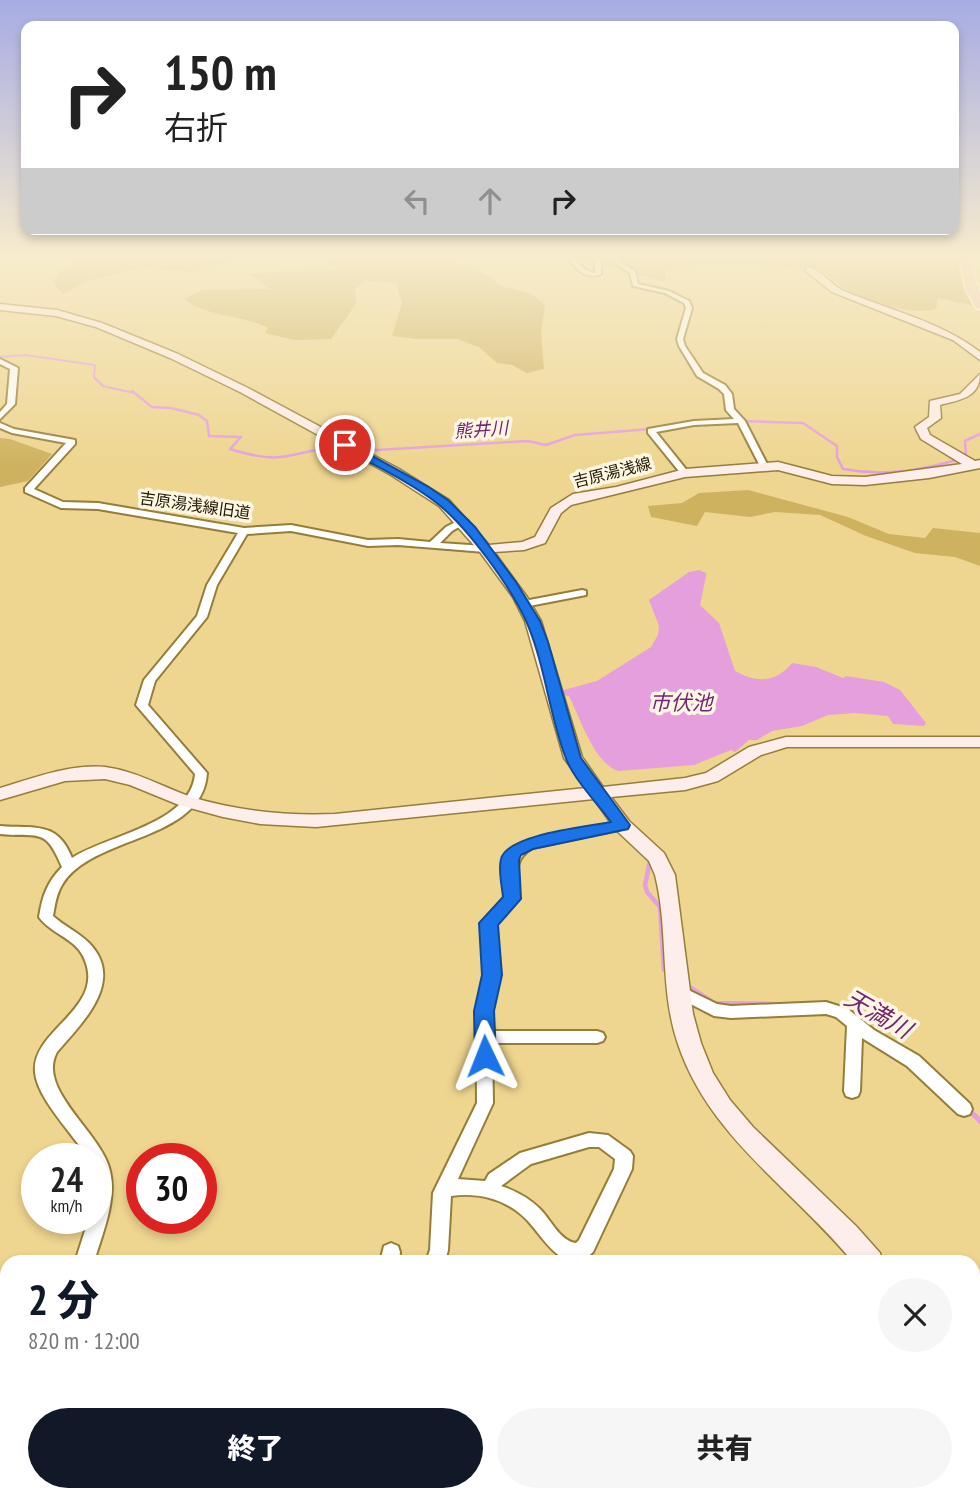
<!DOCTYPE html>
<html lang="ja">
<head>
<meta charset="utf-8">
<style>
  :root { --surface:#fff; --page:#f6f6f6; --text:#222; --muted:#767676; --accent:#111827 }
  body { margin:0; font-family:"PT Sans Narrow","Noto Sans JP",sans-serif; background:var(--page); color:var(--text); height:100vh; display:flex; flex-direction:column; font-size:26px; white-space:nowrap }
  * { box-sizing:border-box; margin:0 }
  p { font-size:23px; color:var(--muted) }
  .icon { flex:none; width:38px; height:38px; fill:none; stroke:currentColor; stroke-width:2; stroke-linecap:round; stroke-linejoin:round }
  .map { position:relative; flex:1; overflow:hidden }
  .details { position:absolute; left:0px; top:1255px; width:980px; height:247px; display:flex; flex-direction:column; background:var(--surface); border-radius:21px 21px 0 0; box-shadow:0 4px 10px #0003 }
  .details>* { flex:none }
  .top-card { position:absolute; left:21px; top:21px; width:938px; height:214px; border-radius:14px; box-shadow:0 4px 10px #0003; background:#fff; color:var(--text); overflow:hidden }
  .speed { position:absolute; left:21px; top:1143px; display:flex; gap:14px; font-size:35px; font-weight:700; text-align:center }
  .speed>* { display:grid; place-content:center; width:91px; height:91px; border-radius:50%; background:var(--surface); box-shadow:0 4px 10px #0003; line-height:1 }
  .speed small { font-size:18px; font-weight:400 }
  .speed .limit { border:10px solid #d22; background:#fff; color:#111 }
  .pin { position:absolute; display:grid; place-items:center; width:60px; height:60px; color:#fff; margin:-30px; border:4px solid #fff; border-radius:50%; box-shadow:0 2px 7px #0007 }
  .me { position:absolute; width:77px; margin:-38px; rotate:358deg; stroke-linejoin:round; filter:drop-shadow(0 0 5px #0008) }
  .turn { display:flex; align-items:center; gap:24px; height:147px; padding:0 28px; font-size:32px }
  .turn .icon { width:91px; height:91px; stroke-width:2.5 }
  .turn b { display:block; font-size:49px; line-height:60px }
  .lanes { display:flex; align-items:center; height:66px; padding:0 28px; background:#0003; justify-content:center; gap:35px; direction:ltr }
  .lanes .off { opacity:.35 }
  .round { display:grid; place-items:center; flex:none; width:74px; height:74px; border-radius:37px; background:var(--page) }
  .head { display:flex; align-items:center; justify-content:space-between; height:119px; padding:0 28px }
  h1 { font-size:42px; font-weight:800; line-height:52px; color:var(--accent) }
  .primary-button { display:flex; gap:14px; margin-top:auto; padding:14px 28px }
  .primary-button a { flex:1; height:80px; border-radius:42px; background:var(--accent); color:#fff; font-size:28px; font-weight:800; line-height:80px; text-align:center }
  .primary-button a+a { background:var(--page); color:var(--text) }
  .map>svg:first-child { display:block }
  .green { fill:#cfb260 }
  .water { fill:#e59fdd }
  .lines { fill:none; stroke-linecap:round; stroke-linejoin:round }
  .stream-far3 { stroke:#e59fdd; stroke-width:2 }
  .stream-far2 { stroke:#e59fdd; stroke-width:2.5 }
  .stream-far1 { stroke:#e59fdd; stroke-width:4.5 }
  .stream { stroke:#e59fdd; stroke-width:5 }
  .street-casing { stroke:#957e39; stroke-width:4 }
  .secondary-casing { stroke:#957e39; stroke-width:3 }
  .highway-casing { stroke:#fff; stroke-width:3 }
  .street { fill:#fff; fill-rule:evenodd }
  .secondary { fill:#feeeeb; fill-rule:evenodd }
  .highway { fill:#fac5bb; fill-rule:evenodd }
  .route { fill:#1a73e8; stroke:#114b97; stroke-width:2 }
  .labels { text-anchor:middle; stroke-width:7; stroke-linejoin:round; paint-order:stroke }
  .far-street-label { font-size:16px; fill:#211800; stroke:#fff7e3 }
  .far-water-label { font-size:18px; font-style:italic; fill:#74256f; stroke:#fff7e3 }
  .water-label { font-size:21px; font-style:italic; fill:#74256f; stroke:#fff7e3 }
  .near-water-label { font-size:24px; font-style:italic; fill:#74256f; stroke:#fff7e3 }
</style>
</head>
<body>
<div class="map">
<svg width="980" height="1501" viewBox="0 0 980 1501">
  <rect width="100%" height="100%" fill="#eed590"/>
  <g class="green">
    <polygon points="85,257 229,257 233,261 191,272 140,267 85,282 63,294 53,283 60,272"/>
    <path d="M338 257H439L473 268 491 277 500 286 530 293 545 305 541 333 544 369 527 373 512 365 497 363 479 347 457 339H416L392 336 402 303 396 283 366 281 355 288 356 304 331 339 294 340 265 333 268 328C241 314 209 318 184 299L202 290 270 289 248 273 337 270 332 264Z"/>
    <path d="M582 257H833L868 260 869 257H956L966 294 980 300V307L938 298 936 309C908 316 874 302 848 290 838 286 831 275 821 272 811 269 799 270 789 268 748 264 705 259 665 272L666 282 584 261Z"/>
    <polygon points="0,438 10,439 52,454 28,481 0,487"/>
    <polygon points="748,490 848,517 889,534 925,538 933,528 980,533 980,566 955,557 915,553 866,536 820,515 775,512 750,517 705,512 697,526 651,517 648,506 682,503 699,493"/>
  </g>
  <path class="water" d="M699 570 706 573V576L700 605 719 623 735 671C757 683 776 683 792 663L816 667 843 678 846 676 884 682 900 690 926 723 924 726 893 724 888 716 855 713 828 715 802 726 772 731 757 740H749L735 752 731 750 694 765 619 771C595 765 580 718 569 696L562 695 560 691 597 681 651 647 658 635 659 626 649 600 689 572Z"/>
  <g class="lines">
    <polyline class="stream-far3" points="0,357 25,355 95,365 94,377 103,386 134,393"/>
    <g class="stream-far2">
      <path d="M132 391 152 407 171 408 199 415 207 421 209 436 241 437 230 449C246 454 264 459 280 457 301 455 320 446 342 447"/>
      <polyline points="693,421 710,420"/>
      <path d="M742 421 803 423 837 446V457L843 469C886 477 925 470 966 457L965 441 980 434"/>
      <polyline points="357,448 377,450 528,441 546,445 575,435 651,429"/>
    </g>
    <g class="stream-far1">
      <polyline points="648,859 650,861 645,885 647,892 660,907 664,970"/>
      <polyline points="688,986 714,1003 773,1004"/>
    </g>
    <polyline class="stream" points="971,1112 980,1121"/>
    <defs>
      <g id="street">
        <path d="M568 257H574L584 269 593 273H595V257H601V274C586 280 576 270 568 257Z"/>
        <polygon points="607,257 613,257 635,271 638,284 669,291 689,301 692,308 683,339 685,346 703,373 725,385 732,394 734,409 745,421 768,466 767,468 760,466 738,423 694,425 656,432 689,473 685,476 682,475 648,433 648,429 694,421 734,419 726,410 724,394 719,389 697,376 679,346 677,339 686,308 684,303 665,293 633,286 630,273"/>
        <polygon points="0,359 18,368 15,404 0,419 0,412 7,404 10,369 0,364"/>
        <path d="M0 423 14 429 75 440V444L34 489 63 502 98 503 244 528 291 525 368 540 398 539 430 542 446 527 463 518 468 521 466 523 452 531 440 543 485 546 490 549 485 552 398 545 368 546 291 531 247 534 217 585 207 617 155 681 148 705 207 773C203 842 91 835 62 885 56 895 55 905 53 916 64 926 78 932 89 943 126 981 82 1023 57 1052 36 1090 102 1133 110 1171 117 1201 102 1234 94 1262H75L89 1218H96V1158H88C74 1135 37 1099 35 1072 31 1029 109 1008 83 956 74 938 50 933 39 917 42 897 47 882 62 867 45 826 39 838 0 834V826C34 829 57 820 72 858 107 835 191 824 195 774L136 705 144 680 197 616 207 585 238 533 98 509 61 508 25 492V488L66 443 12 433 0 428Z"/>
        <polygon points="582,590 586,591 586,595 524,607 519,604 524,601"/>
        <path d="M622 821 629 825 627 828 532 848C511 861 518 877 519 899L495 924 500 975 492 1011V1031H597L603 1033 605 1037 603 1041 597 1043H492L493 1103 458 1179 485 1181 489 1174 520 1153 589 1133 608 1135 630 1151 633 1156 632 1169 593 1252C568 1277 548 1245 533 1227 527 1219 518 1211 509 1206 492 1196 471 1193 451 1196L448 1250 445 1262H426L430 1250 433 1193 477 1103 476 1011 484 975 481 923 505 898 503 867 508 854 515 846 528 840ZM589 1147H599L615 1159 614 1169 579 1240 576 1243C560 1241 551 1220 540 1209 529 1198 516 1191 501 1186L531 1164Z"/>
        <polygon points="678,985 717,1004 731,1006 826,1002 848,1009 874,1030 919,1056 970,1104 972,1109 970,1114 964,1116 958,1114 907,1066 862,1038 860,1091 858,1096 852,1098 846,1096 844,1091 847,1026 836,1017 826,1014 731,1018 714,1016 673,995 670,991 673,987"/>
        <polygon points="391,1243 398,1246 400,1252 399,1262 380,1262 384,1246"/>
        <polygon points="980,1299 980,1321 973,1324 973,1301"/>
        <polygon points="0,1318 7,1320 7,1340 0,1338"/>
        <polygon points="7,1411 7,1438 0,1441 0,1414"/>
        <rect x="219" y="1494" width="22" height="7"/>
        <polygon points="397,1494 419,1494 420,1501 398,1501"/>
        <polygon points="575,1494 597,1494 598,1501 576,1501"/>
      </g>
      <g id="secondary">
        <path d="M806 267C819 267 830 284 842 290 888 310 940 321 980 352V360L953 340 832 292 806 271Z"/>
        <path d="M0 304 57 310 102 323 178 354 248 388 399 469 449 500 489 545 522 542 535 537 551 508 573 494 616 487 685 469 778 462 832 476 865 477 962 464 921 439 915 427 929 417 930 401 960 394 980 374C980 398 959 400 940 405L941 418 927 428 930 435 975 461 980 460V468L929 478 865 485 832 484 778 470 685 477 571 505 561 513 545 543 524 550 494 552 527 597 541 621 582 757 603 787 685 778 706 773 749 747 786 737H980V747H787L761 755 718 781 685 790 611 797 629 821 664 853 675 875 693 1014 701 1043 713 1073 730 1100 753 1127 856 1226 880 1253 883 1262H853C793 1189 709 1137 678 1044 659 989 669 930 655 875L649 861 615 829 594 799 316 827 260 824 223 817 179 805 130 785 105 779 65 781 0 800V788C34 778 69 764 105 767 136 771 163 787 191 797 238 811 286 816 335 814L586 788 564 758 525 621 513 597 480 552 439 506 391 475 240 392 170 358 96 327 56 316 0 310Z"/>
        <rect x="929" y="1494" width="32" height="7"/>
      </g>
      <polygon id="highway" points="959,257 969,257 980,294 980,309 976,308 966,290"/>
    </defs>
    <use href="#street" class="street-casing"/>
    <use href="#secondary" class="secondary-casing"/>
    <use href="#highway" class="highway-casing"/>
    <use href="#street" class="street"/>
    <use href="#secondary" class="secondary"/>
    <use href="#highway" class="highway"/>
  </g>
  <linearGradient id="sky" x2="0" y2="1"><stop stop-color="#a7ace4"/><stop offset="0.55" stop-color="#f7eccd"/><stop offset="1" stop-color="#f7eccd" stop-opacity="0"/></linearGradient>
  <rect width="980" height="467" fill="url(#sky)"/>
  <path class="route" d="M341 443H349L427 486 448 500 475 527 516 582 540 621 548 642 581 758 630 825 628 829 533 849 521 855 519 860 521 899 498 925 502 975 494 1011 496 1056 493 1062 485 1064 478 1062 475 1056 474 1011 482 975 479 923 503 897C502 886 498 870 501 859 507 834 587 827 611 822 597 803 572 777 565 756 549 713 545 665 527 623 511 587 468 528 438 504 409 481 373 465 341 447Z"/>
  <g class="labels">
    <g class="far-street-label">
      <text transform="translate(612 472) rotate(-14)" y="6">吉原湯浅線</text>
      <text transform="translate(195 505) rotate(8)" y="6">吉原湯浅線旧道</text>
    </g>
    <g class="far-water-label">
      <text transform="translate(481 430) rotate(-4)" y="6">熊井川</text>
    </g>
    <g class="water-label">
      <text x="681" y="710">市伏池</text>
    </g>
    <g class="near-water-label">
      <text transform="translate(878 1014) rotate(30)" y="8">天満川</text>
    </g>
  </g>
</svg>
<div class="speed"><div>24<small>km/h</small></div><div class="limit">30</div></div>
<div class="pin" style="left:345px;top:445px;background:#d93025"><svg class="icon" aria-label="arrive" viewBox="0 0 24 24"><path d="M6 21V4h12l-3 4 3 4H6"/></svg></div>
<svg class="me" style="left:485px;top:1056px" viewBox="-20 -20 40 40"><path d="M0-17L14 15 0 8-14 15z" fill="#1a73e8" stroke="#fff" stroke-width="4"/></svg>
<div class="top-card">
<div class="turn"><svg class="icon" aria-label="right" viewBox="0 0 24 24"><path d="M7 20v-9h11M14 6l5 5-5 5"/></svg><div><b>150 m</b>右折</div></div>
<div class="lanes"><svg class="icon off" aria-label="left" viewBox="0 0 24 24"><path d="M17 20v-9H6M10 6l-5 5 5 5"/></svg><svg class="icon off" aria-label="ahead" viewBox="0 0 24 24"><path d="M12 20V5M6 11l6-6 6 6"/></svg><svg class="icon" aria-label="right" viewBox="0 0 24 24"><path d="M7 20v-9h11M14 6l5 5-5 5"/></svg></div>
</div>
<section class="details">
<div class="head"><div><h1>2 分</h1><p>820 m · 12:00</p></div><a class="round"><svg class="icon" aria-label="close" viewBox="0 0 24 24"><path d="M6 6l12 12M18 6L6 18"/></svg></a></div>
<div class="primary-button"><a>終了</a><a>共有</a></div>
</section>
</div>
</body>
</html>
